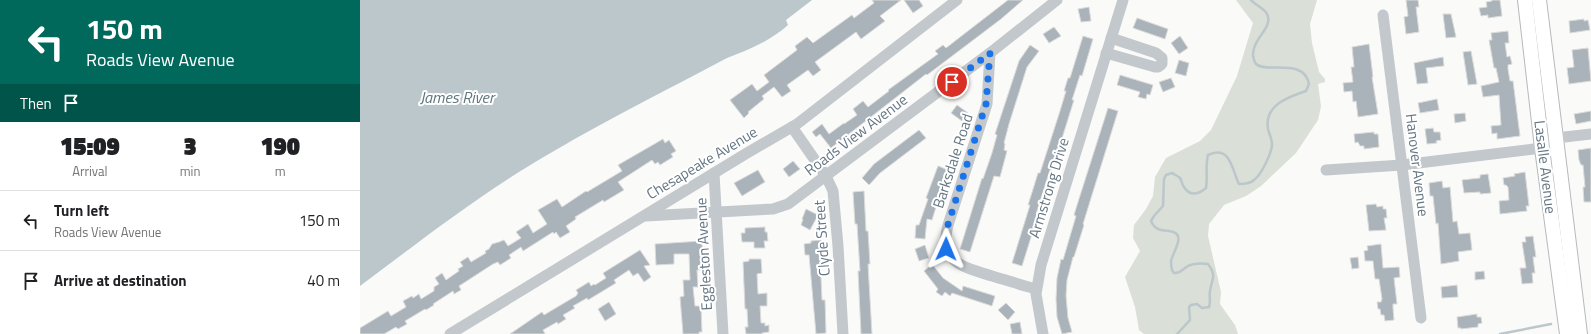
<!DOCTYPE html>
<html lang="en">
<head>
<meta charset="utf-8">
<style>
  :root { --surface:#fff; --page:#f6f6f6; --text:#202124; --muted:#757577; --line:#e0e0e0 }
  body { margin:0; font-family:"Titillium Web",sans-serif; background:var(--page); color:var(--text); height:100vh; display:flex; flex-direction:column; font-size:15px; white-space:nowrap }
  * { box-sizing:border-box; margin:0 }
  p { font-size:13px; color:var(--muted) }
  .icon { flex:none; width:22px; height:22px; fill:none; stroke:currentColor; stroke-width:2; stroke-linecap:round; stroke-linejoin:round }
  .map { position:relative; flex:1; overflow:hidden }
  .sheet { display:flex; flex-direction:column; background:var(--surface); width:360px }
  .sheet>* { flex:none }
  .guide { background:#00695c; color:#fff; overflow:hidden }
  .pin { position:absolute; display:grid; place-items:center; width:34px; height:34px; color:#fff; margin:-17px; border:2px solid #fff; border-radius:50%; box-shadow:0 1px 4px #0007 }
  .me { position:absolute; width:44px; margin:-22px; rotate:1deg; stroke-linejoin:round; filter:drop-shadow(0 0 3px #0008) }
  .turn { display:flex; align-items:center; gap:14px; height:84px; padding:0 20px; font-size:18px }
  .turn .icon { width:52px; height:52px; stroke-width:2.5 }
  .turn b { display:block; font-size:28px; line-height:34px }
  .then { display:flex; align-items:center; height:38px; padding:0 20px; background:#0003; gap:8px; font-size:15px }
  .eta { display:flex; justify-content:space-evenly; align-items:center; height:68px; text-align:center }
  .eta b { font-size:24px; font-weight:800; line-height:28px }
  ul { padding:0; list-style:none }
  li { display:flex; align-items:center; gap:12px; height:60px; padding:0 20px; border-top:1px solid var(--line) }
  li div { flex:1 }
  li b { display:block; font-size:15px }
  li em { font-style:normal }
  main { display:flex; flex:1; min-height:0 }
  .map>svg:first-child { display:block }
  .green { fill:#dadfd7 }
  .water { fill:#bbc7cb }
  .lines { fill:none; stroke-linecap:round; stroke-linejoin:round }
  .stream { stroke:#bbc7cb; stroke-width:2.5 }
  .building { fill:#aab3b9; stroke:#dcdcda }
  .major-casing { stroke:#b5babe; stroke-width:16 }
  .minor { stroke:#c3c8cc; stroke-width:11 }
  .major { stroke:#fff; stroke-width:14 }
  .route { stroke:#1a73e8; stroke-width:7; stroke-dasharray:0 12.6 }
  .labels { text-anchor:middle; stroke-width:4; stroke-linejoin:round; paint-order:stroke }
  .street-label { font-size:15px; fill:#657683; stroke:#fff }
  .water-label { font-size:16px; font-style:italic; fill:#60757c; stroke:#fff }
</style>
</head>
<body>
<main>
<section class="sheet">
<div class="guide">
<div class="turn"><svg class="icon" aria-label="left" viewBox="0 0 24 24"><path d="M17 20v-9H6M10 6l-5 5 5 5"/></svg><div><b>150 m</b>Roads View Avenue</div></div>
<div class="then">Then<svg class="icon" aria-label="arrive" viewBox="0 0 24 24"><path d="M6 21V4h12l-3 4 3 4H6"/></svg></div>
</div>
<div class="eta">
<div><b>15:09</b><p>Arrival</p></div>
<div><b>3</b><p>min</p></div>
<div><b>190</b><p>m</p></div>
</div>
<ul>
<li><svg class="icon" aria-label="left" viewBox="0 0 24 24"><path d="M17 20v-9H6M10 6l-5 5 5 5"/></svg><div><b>Turn left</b><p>Roads View Avenue</p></div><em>150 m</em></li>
<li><svg class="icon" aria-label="arrive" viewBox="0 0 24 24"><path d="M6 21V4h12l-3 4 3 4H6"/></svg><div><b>Arrive at destination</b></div><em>40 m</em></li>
</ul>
</section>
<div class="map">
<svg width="1231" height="334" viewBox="0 0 1231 334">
  <rect width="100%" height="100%" fill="#fafaf8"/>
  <polygon class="green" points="876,0 957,0 950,24 952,43 959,72 965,79 965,82 958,84 961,106 958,120 936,153 901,186 886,196 864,205 849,224 848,236 861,292 860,304 875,325 878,334 784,334 779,330 775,307 765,277 780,251 773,238 774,225 786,209 793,196 795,177 806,158 840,141 851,130 877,76 893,23"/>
  <path class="water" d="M0 0H452L426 20 428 25C410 41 389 50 367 58 309 89 250 118 194 151 125 190 63 239 0 286Z"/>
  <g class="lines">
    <g class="stream">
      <path d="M817 334 830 320 829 307 831 305 837 304 842 308 849 307C851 302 849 297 850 291 852 278 857 276 848 264 841 263 834 263 828 266 822 269 821 274 814 273L812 270C811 267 811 264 811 261 813 251 828 233 809 231 800 230 795 230 791 221L794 216 803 206 804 179 806 175 812 173C815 175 818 176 820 178 822 181 822 185 824 187 830 197 839 194 846 188 848 177 845 166 848 155 871 144 872 171 879 184 884 184 890 184 894 180 901 175 912 153 912 144 912 139 909 134 908 129 904 105 928 97 946 91L949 84C944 57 906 74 896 64 894 62 894 59 893 56 892 38 914 28 907 14 904 8 895 5 891 0"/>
      <polyline points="1140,334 1191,324"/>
    </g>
  </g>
  <g class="building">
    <polygon points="512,0 541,0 520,16 525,21 501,39 496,32 455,62 461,70 453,76 448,70 427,85 431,91 422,97 414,87 402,96 404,99 388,112 389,113 384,118 370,100 392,84 397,91 409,82 404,75 437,50 435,46 447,37 453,43 492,15 494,18 514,3"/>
    <polygon points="544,0 559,0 563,6 553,13"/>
    <polygon points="648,0 663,0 641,19 567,75 566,74 471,148 460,134 456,137 452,132 462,124 469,134 484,123 484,124 497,115 493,109 503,101 508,107 529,91 528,90 578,54 575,51 583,45 586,48"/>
    <polygon points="1046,0 1058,0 1059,7 1056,7 1059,32 1046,34 1044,17 1048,16"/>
    <polygon points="1132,0 1140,0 1142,16 1128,18 1128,15 1121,16 1119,8 1127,7 1126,2 1132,1"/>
    <polygon points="729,7 731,21 721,22 718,9"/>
    <polygon points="1083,14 1091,14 1096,37 1086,38"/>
    <polygon points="777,18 808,29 805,39 773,28"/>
    <polygon points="1224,19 1224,21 1228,20 1230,30 1210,33 1209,21"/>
    <polygon points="694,27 701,36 689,43 683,34"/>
    <polygon points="1148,31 1149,43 1145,43 1147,57 1150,56 1152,64 1148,65 1148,69 1150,81 1153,81 1160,136 1137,139 1137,133 1132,134 1131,126 1141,125 1139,95 1123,97 1121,86 1139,82 1136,68 1134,68 1129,40 1132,40 1131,33"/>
    <polygon points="723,36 733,39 722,76 720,75 712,100 714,100 692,170 690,170 676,214 678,215 662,266 652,263 670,205 668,205 674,186 678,173 680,173 700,111 706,91 704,91 708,78 710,78"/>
    <polygon points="820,36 828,48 819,54 811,43"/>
    <polygon points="1009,44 1013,77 1012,77 1018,114 998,117 996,101 993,102 992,91 984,92 983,83 993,82 991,67 994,67 992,47"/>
    <polygon points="670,45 679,51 667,67 649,124 644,143 645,144 644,150 647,151 640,177 634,176 610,252 600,249 622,178 623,179 632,153 637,135 635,134 659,61"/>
    <polygon points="1228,48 1231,81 1209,84 1207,68 1214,67 1212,50"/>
    <polygon points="1111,51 1117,84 1108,85 1103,52"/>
    <polygon points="1083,57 1084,66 1083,66 1066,68 1068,83 1057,84 1054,63"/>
    <polygon points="819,60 829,63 826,76 815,73"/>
    <polygon points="760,75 793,85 790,95 787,94 786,99 778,97 780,92 757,85"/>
    <polygon points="811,78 815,87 803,92 799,82"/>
    <polygon points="1077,99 1079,110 1060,113 1058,103"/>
    <polygon points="597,105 608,113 602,121 591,113"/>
    <polygon points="748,108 758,111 723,224 724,225 714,257 713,257 707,280 706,296 708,318 712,332 702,334 697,317 696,299 697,278 701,259 703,260 716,216 714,215 718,202"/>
    <polygon points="1231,111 1231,121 1216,124 1214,114"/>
    <polygon points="1105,113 1106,121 1095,123 1094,114"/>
    <polygon points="1073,128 1074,132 1080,132 1081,140 1076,141 1077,143 1067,144 1065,129"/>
    <polygon points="559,130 566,138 520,173 509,185 502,178 514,164"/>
    <polygon points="1014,132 1014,134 1018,134 1019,147 1004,149 1004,146 1000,146 998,142 995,143 994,134"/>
    <polygon points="303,139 305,143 309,140 316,151 311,154 313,157 300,165 298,162 295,164 292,160 258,182 264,190 244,202 243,200 215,217 216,219 206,226 210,232 200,238 196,232 194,234 193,232 163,251 161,247 149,255 151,258 140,265 138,262 133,264 99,286 101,290 94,294 93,291 73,304 74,305 66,310 65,309 45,321 47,324 38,329 36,327 24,334 0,334 0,328 28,311 31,316 46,307 43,301 52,296 53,298 59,294 61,299 74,291 74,287 79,284 75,278 82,273 86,280 99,271 98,269 103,266 100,262 108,257 111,262 126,253 125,251 129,249 132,244 139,242 144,240 148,246 161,238 156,232 168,224 173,233 187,224 178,210 197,199 202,207 226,191 227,192 262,171 258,165"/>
    <polygon points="1231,148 1231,202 1224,202 1223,187 1225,187 1223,165 1221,165 1219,160 1218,150"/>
    <polygon points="433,161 440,169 429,177 423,169"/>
    <polygon points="578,166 588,170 584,183 582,182 574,207 576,207 572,220 567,219 565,239 555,238 556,225 559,225 568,199 566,198"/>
    <polygon points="398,170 405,182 382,196 374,183"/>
    <polygon points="1165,172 1169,206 1166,206 1167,211 1140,214 1139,201 1149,200 1148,187 1146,185 1144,185 1143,178 1155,176 1154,174"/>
    <polygon points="1128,174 1131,193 1120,194 1120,192 1104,193 1102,180 1120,178 1120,175"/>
    <polygon points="1082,181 1083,188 1090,187 1093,222 1097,221 1099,234 1110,233 1112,250 1098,252 1099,261 1081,264 1078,223 1076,224 1073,196 1070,196 1069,183"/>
    <polygon points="504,191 506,231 508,231 510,264 508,264 512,334 501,334 498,271 500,271 497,224 495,224 493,192"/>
    <polygon points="1016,204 1017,207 1023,206 1023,209 1026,209 1027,218 1024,218 1026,230 1009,231 1006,205"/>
    <polygon points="446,209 458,215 450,230 441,225 443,219 442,219"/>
    <polygon points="405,227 405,232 407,232 408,241 404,241 405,248 394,248 394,242 382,242 381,233 385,233 385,228"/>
    <polygon points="1173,236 1176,257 1173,257 1175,273 1172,273 1173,283 1162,284 1160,268 1166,268 1162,242 1166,242 1165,237"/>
    <polygon points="461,240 462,256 460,256 462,300 465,300 466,333 456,334 449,255 445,255 444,244 451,243 451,241"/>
    <polygon points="342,241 343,270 337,270 338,287 333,287 335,306 341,306 342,332 339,332 339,334 323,334 320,297 324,296 323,280 330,280 329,254 314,254 314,264 296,265 295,244"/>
    <polygon points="1021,244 1023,268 1039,267 1040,277 1034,278 1037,304 1033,304 1033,308 1034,320 1025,321 1024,315 1021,315 1020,309 1018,309 1017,302 1021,302 1022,299 1019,279 1015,279 1013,261 1005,261 1004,251 1008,250 1007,246"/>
    <polygon points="565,245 569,258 559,261 555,249"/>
    <polygon points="280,250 290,265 284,266 291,277 284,282 278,273 273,276 269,270 254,280 256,283 228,300 227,298 213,306 215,308 203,315 206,319 198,324 197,322 183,330 185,334 150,334 182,312 184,315 216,296 218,293 216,290 229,282 231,286 234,284 235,285 246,278 243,273"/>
    <polygon points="998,257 999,268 992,269 990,258"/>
    <polygon points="389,259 401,259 402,273 397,274 398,294 407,293 407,306 400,306 401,323 405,323 405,326 409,325 409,332 402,333 402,334 386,334 385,327 388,327 387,309 385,309 383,262 389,261"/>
    <polygon points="572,264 583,278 602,291 603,286 635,296 632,306 592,293 590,296 585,292 582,296 576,292 578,289 564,271"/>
    <polygon points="1124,271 1125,279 1115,280 1115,272"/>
    <polygon points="1097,285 1098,297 1082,298 1081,287"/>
    <polygon points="249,302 256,314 245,321 238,309"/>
    <polygon points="646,303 655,312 648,320 638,310"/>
    <polygon points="1117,314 1117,317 1121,317 1122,323 1118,324 1118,327 1101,329 1101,328 1098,328 1097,317"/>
    <polygon points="660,322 662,334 652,334 650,324"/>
  </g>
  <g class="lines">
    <defs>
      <g id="major">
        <polyline points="1165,0 1182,148 1207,334"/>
        <polyline points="1179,0 1220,334"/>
      </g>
    </defs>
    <use href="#major" class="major-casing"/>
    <g class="minor">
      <polyline points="1023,15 1061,318"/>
      <path d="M630 53 627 104 588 225C578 262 603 267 632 276 646 280 661 285 676 289"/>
      <polyline points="746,53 795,67 798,67 802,64 802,58 796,53 751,38"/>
      <polyline points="432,127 466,176 473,191 478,246 483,334"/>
      <polyline points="966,170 1042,165 1182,148 1196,138 1231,134"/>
      <polyline points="354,173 363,334"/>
      <polyline points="286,216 413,209 428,204 630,53 697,0"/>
      <polyline points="90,334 387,153 437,124 597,0"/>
      <polyline points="683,334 676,294 681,265 763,0"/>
    </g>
    <use href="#major" class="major"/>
  </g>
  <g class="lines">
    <polyline class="route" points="586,249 585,243 586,231 626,104 630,53 592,82"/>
  </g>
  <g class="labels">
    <g class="street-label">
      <text transform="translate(496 135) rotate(-37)" y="5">Roads View Avenue</text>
      <text transform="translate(593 161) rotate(-72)" y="5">Barksdale Road</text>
      <text transform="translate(342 163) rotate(-31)" y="5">Chesapeake Avenue</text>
      <text transform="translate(1057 165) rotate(83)" y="5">Hanover Avenue</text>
      <text transform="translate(1185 167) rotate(83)" y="5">Lasalle Avenue</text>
      <text transform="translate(689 188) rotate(-73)" y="5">Armstrong Drive</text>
      <text transform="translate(462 238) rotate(-94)" y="5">Clyde Street</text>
      <text transform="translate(344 254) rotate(-93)" y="5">Eggleston Avenue</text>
    </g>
    <g class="water-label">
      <text x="97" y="103">James River</text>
    </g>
  </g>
</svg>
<div class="pin" style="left:592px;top:82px;background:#d93025"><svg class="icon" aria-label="arrive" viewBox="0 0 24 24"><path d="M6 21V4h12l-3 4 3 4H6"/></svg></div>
<svg class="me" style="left:586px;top:249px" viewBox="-20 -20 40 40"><path d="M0-17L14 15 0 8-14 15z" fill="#1a73e8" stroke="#fff" stroke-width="4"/></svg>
</div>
</main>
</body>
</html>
